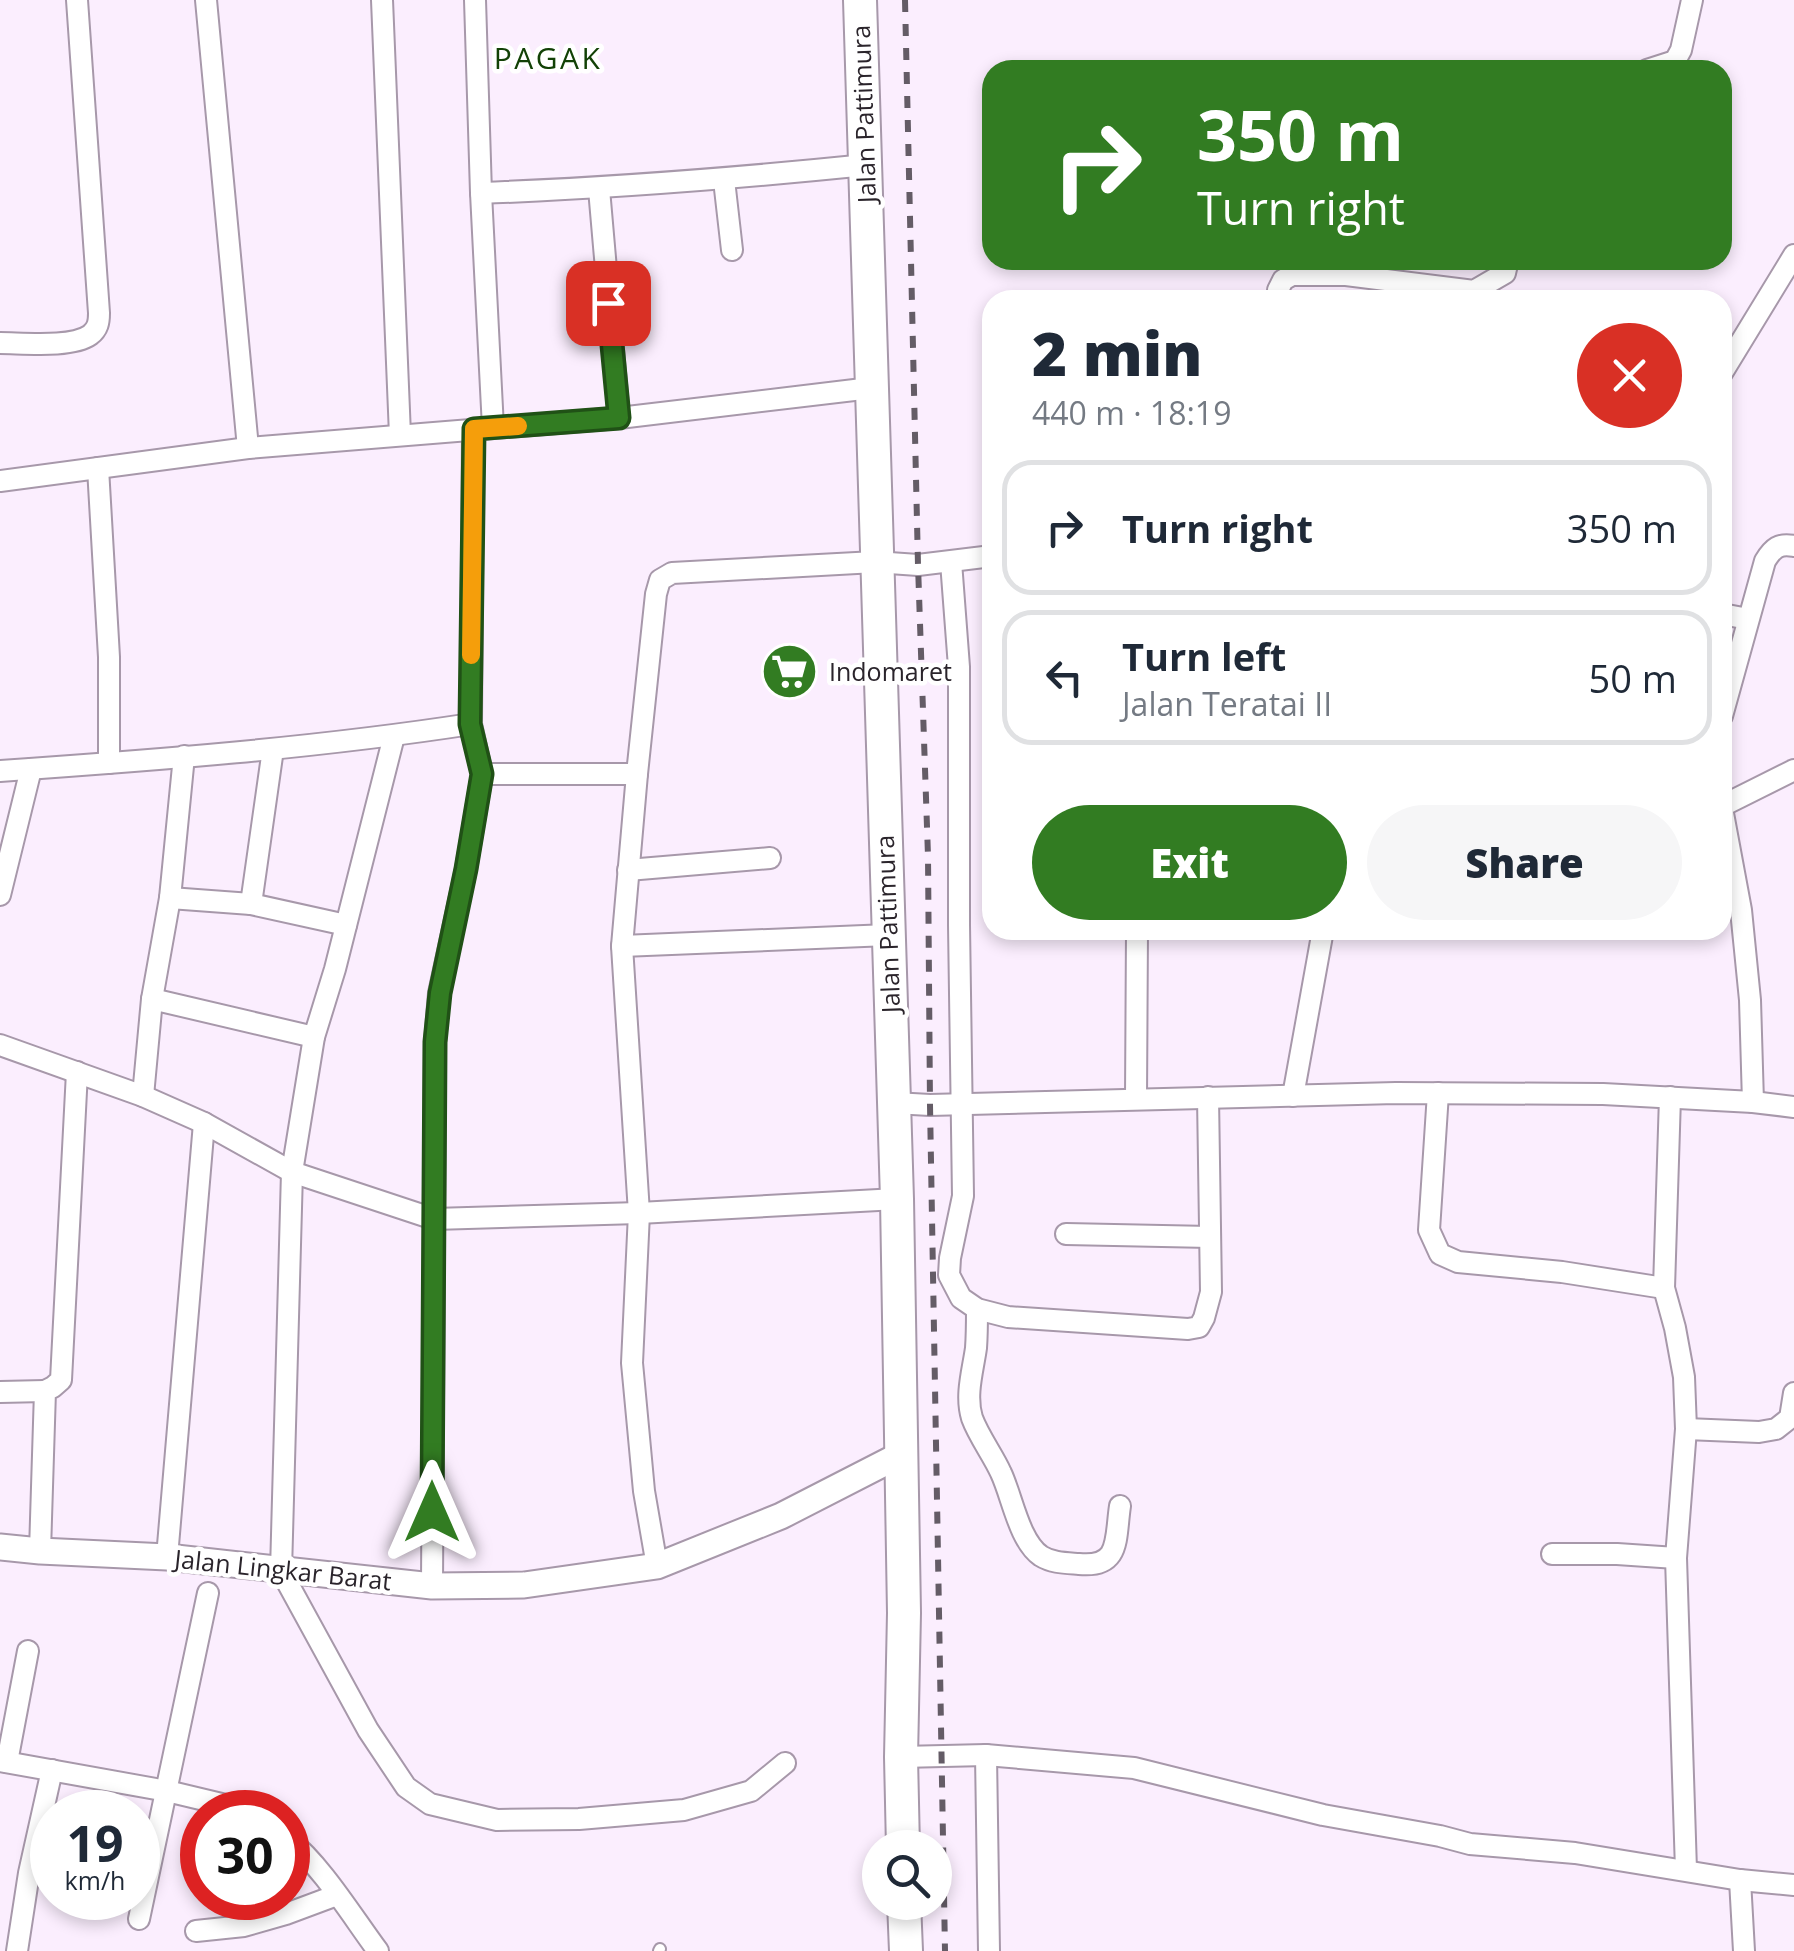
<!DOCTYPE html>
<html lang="en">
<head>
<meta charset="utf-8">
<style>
  :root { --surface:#fff; --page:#f6f6f7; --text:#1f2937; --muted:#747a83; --line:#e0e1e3; --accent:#327c22 }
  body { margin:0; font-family:"Open Sans",sans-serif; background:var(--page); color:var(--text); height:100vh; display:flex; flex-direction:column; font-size:38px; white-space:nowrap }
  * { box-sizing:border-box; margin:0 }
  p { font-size:32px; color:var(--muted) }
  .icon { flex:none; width:55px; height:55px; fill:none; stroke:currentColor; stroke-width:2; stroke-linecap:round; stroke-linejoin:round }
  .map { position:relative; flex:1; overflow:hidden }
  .sheet { position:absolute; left:982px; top:290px; width:750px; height:650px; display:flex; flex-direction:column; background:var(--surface); border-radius:30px; box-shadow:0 5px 15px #0003 }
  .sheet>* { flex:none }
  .top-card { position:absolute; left:982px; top:60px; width:750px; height:210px; border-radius:30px; box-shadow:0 5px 15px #0003; background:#327c22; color:#fff; overflow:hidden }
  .buttons { position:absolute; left:862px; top:1830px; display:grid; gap:20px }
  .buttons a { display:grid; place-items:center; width:90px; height:90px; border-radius:50%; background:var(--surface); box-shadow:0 5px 15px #0003; font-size:50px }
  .speed { position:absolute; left:30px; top:1790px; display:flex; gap:20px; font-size:50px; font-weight:700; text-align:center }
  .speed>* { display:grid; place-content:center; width:130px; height:130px; border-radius:50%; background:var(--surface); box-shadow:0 5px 15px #0003; line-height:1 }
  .speed small { font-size:25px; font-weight:400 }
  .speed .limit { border:15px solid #d22; background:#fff; color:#111 }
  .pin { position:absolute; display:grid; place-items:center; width:85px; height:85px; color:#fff; margin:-42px; border-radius:20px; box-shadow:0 5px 15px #0006 }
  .me { position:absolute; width:110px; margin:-55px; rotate:0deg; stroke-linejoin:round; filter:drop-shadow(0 0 8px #0008) }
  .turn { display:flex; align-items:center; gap:35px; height:210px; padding:0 50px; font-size:45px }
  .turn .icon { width:130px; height:130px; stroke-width:2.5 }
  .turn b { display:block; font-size:70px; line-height:85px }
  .round { display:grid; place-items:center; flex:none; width:105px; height:105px; border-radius:52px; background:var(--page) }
  .overview { display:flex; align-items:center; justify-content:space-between; height:170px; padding:0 50px }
  h1 { font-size:60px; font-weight:800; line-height:75px }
  .button { display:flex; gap:20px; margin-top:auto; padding:20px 50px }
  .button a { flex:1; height:115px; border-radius:60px; background:var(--accent); color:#fff; font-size:40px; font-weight:800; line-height:115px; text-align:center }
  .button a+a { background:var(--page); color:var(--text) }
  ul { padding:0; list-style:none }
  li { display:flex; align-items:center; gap:30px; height:135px; margin:0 20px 15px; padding:0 30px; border:5px solid var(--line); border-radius:30px }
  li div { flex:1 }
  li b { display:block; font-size:38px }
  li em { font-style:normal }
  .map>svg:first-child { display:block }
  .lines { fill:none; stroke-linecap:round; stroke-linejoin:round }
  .service-casing { stroke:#a798aa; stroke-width:14 }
  .minor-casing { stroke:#a798aa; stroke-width:24 }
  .tertiary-casing { stroke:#a798aa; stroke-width:29 }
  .trunk-casing { stroke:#a798aa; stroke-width:36 }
  .service { stroke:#fff; stroke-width:10 }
  .minor { stroke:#fff; stroke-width:20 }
  .tertiary { stroke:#fff; stroke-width:25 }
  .trunk { stroke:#fff; stroke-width:32 }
  .rail { stroke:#645c66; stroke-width:6; stroke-dasharray:12 12; stroke-linecap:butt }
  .route-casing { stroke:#205116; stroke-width:25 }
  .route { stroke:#327c22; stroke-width:18 }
  .slow { stroke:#f59e0b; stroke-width:18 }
  .labels { text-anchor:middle; stroke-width:9; stroke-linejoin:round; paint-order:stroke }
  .street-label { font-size:25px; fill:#2a242b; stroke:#fff }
  .poi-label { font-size:25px; fill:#2a242b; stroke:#fff; text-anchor:start }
  .quarter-label { font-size:30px; letter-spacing:2.5px; fill:#124106; stroke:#fff }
</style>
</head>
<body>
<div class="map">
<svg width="1794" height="1951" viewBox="0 0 1794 1951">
  <rect width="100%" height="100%" fill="#fbeefe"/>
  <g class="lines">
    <defs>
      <polyline id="service" points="659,1951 660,1949"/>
      <g id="minor">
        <polyline points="206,0 248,448"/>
        <polyline points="382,0 400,435"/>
        <polyline points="475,0 481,193 493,428"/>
        <polyline points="1647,70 1675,61 1681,50 1692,0"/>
        <polyline points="724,180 732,250"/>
        <polyline points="599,189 619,418"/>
        <path d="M481 193C610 188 738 178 866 165"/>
        <polyline points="1278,300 1278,290 1283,280 1292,275 1346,275 1474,291 1505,273 1508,260"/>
        <path d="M0 343C23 343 72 348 90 335 98 329 99 322 99 313L77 0"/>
        <polyline points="1722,373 1794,255"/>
        <polyline points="98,468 109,657 109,763"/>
        <polyline points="0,481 248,448 619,418 871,388"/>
        <polyline points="951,562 959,667 959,925 963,1196 950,1258 949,1275 961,1298 977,1309 1008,1317 1188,1329 1199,1327 1204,1318 1211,1292 1208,1097"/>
        <polyline points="1722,614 1748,619"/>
        <path d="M1722 716 1765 561C1773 548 1779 543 1794 546"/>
        <polyline points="394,736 335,969 314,1037 292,1172 281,1571 368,1730 406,1787 430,1804 497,1820 579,1819 684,1810 751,1791 785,1763"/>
        <path d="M0 771C157 760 315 748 471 724"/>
        <polyline points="482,774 637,774"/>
        <polyline points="1722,806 1794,770"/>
        <polyline points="1722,808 1741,910 1750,1000 1753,1102"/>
        <polyline points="628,870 770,858"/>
        <polyline points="0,895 31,769"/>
        <polyline points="170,898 251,904 346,925"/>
        <polyline points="251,904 273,749"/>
        <polyline points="622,946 888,935"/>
        <polyline points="152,999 314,1037"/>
        <polyline points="0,1045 143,1096 204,1123 292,1172 434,1219 639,1213 897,1199"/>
        <polyline points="1438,1093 1429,1230 1440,1254 1458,1262 1562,1272 1664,1288"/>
        <polyline points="143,1096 152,999 170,898 184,756"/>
        <polyline points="1293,1096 1323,930"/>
        <polyline points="1670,1097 1664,1288 1675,1328 1684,1377 1686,1429 1676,1558 1686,1870"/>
        <polyline points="1136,1099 1137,930"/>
        <polyline points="894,1103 930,1105 1396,1093 1603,1094 1753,1102 1794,1107"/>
        <polyline points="1066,1234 1210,1237"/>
        <path d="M977 1309C977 1322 977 1335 976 1348 973 1370 965 1395 972 1418 979 1437 993 1455 1001 1473 1012 1496 1019 1541 1041 1556 1052 1563 1066 1563 1079 1564 1121 1568 1115 1539 1120 1506"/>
        <polyline points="0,1392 45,1391"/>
        <polyline points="1686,1429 1759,1432 1776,1429 1790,1418 1794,1393"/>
        <polyline points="40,1551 45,1391 53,1387 61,1380 77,1072"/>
        <polyline points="1552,1554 1617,1554 1676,1558"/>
        <polyline points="167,1557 204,1123"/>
        <polyline points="657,1566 644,1491 632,1363 639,1213 622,946 637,774 656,594 660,580 672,573 875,562 918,565 992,556"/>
        <polyline points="432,1586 435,1042 439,993 466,869 482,774 471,724 473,429"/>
        <polyline points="986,1755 989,1951"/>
        <polyline points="901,1757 986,1755 1134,1768 1323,1815 1440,1836 1470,1844 1575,1853 1740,1880 1794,1885"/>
        <polyline points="0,1761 167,1791 234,1807 247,1812"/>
        <polyline points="7,1762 28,1651"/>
        <path d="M288 1839C321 1865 352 1916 378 1951"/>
        <polyline points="1740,1880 1744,1951"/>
        <polyline points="139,1919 208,1593"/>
        <polyline points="196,1931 244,1926 286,1914 337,1895"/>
        <polyline points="17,1951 29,1873 52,1770"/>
      </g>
      <polyline id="tertiary" points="0,1547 40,1551 167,1557 432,1586 524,1585 657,1566 781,1516 900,1455"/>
      <g id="trunk">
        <polyline points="860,0 897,1199 904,1613 901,1757 903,1848"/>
        <polyline points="904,1902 906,1951"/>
      </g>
    </defs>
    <use href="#service" class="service-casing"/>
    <use href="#minor" class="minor-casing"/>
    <use href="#tertiary" class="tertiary-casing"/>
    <use href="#trunk" class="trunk-casing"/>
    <use href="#service" class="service"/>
    <use href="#minor" class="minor"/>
    <use href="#tertiary" class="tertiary"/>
    <use href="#trunk" class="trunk"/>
    <polyline class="rail" points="905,0 918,565 928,856 930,1105 945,1951"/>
  </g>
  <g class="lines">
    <defs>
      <polyline id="route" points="432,1512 435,1042 440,993 466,869 482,774 470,724 474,429 619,418 608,303"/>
    </defs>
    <use href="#route" class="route-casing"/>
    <use href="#route" class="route"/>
    <polyline class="slow" points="471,655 474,429 518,426"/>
  </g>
  <defs>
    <symbol id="supermarket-disc" viewBox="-11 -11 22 22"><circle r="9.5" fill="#327c22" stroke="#fff"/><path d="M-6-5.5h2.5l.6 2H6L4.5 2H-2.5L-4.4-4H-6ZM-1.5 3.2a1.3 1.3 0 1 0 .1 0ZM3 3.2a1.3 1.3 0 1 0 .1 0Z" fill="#fff"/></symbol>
  </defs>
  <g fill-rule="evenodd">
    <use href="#supermarket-disc" x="758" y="640" width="63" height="63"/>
  </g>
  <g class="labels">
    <g class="street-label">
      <text transform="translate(864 114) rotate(-92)" y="9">Jalan Pattimura</text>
      <text transform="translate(888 924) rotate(-92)" y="9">Jalan Pattimura</text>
      <text transform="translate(283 1570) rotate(6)" y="9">Jalan Lingkar Barat</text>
    </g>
    <g class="poi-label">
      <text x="829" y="681">Indomaret</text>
    </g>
    <g class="quarter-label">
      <text x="548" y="69">PAGAK</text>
    </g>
  </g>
</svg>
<div class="buttons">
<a><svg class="icon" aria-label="search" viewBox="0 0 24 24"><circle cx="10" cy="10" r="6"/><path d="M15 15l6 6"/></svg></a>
</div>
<div class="speed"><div>19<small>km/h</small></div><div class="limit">30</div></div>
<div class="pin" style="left:608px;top:303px;background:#d93025"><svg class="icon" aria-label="arrive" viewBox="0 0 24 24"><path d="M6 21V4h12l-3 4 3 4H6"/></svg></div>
<svg class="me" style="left:432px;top:1512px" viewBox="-20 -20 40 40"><path d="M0-17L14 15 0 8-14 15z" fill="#327c22" stroke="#fff" stroke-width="4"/></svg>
<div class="top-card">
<div class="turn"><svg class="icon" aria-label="right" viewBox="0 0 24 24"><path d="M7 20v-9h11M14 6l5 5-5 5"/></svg><div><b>350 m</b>Turn right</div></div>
</div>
<section class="sheet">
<div class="overview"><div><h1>2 min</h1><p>440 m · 18:19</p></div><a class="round" style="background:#d93025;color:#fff"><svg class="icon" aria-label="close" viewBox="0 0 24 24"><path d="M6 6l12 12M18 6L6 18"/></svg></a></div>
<ul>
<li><svg class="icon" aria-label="right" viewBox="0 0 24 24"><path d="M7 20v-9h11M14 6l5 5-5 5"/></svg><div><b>Turn right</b></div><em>350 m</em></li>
<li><svg class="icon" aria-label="left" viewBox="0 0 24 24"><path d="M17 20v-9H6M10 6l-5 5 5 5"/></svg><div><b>Turn left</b><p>Jalan Teratai II</p></div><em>50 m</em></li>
</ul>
<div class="button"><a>Exit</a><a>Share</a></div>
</section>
</div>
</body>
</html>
